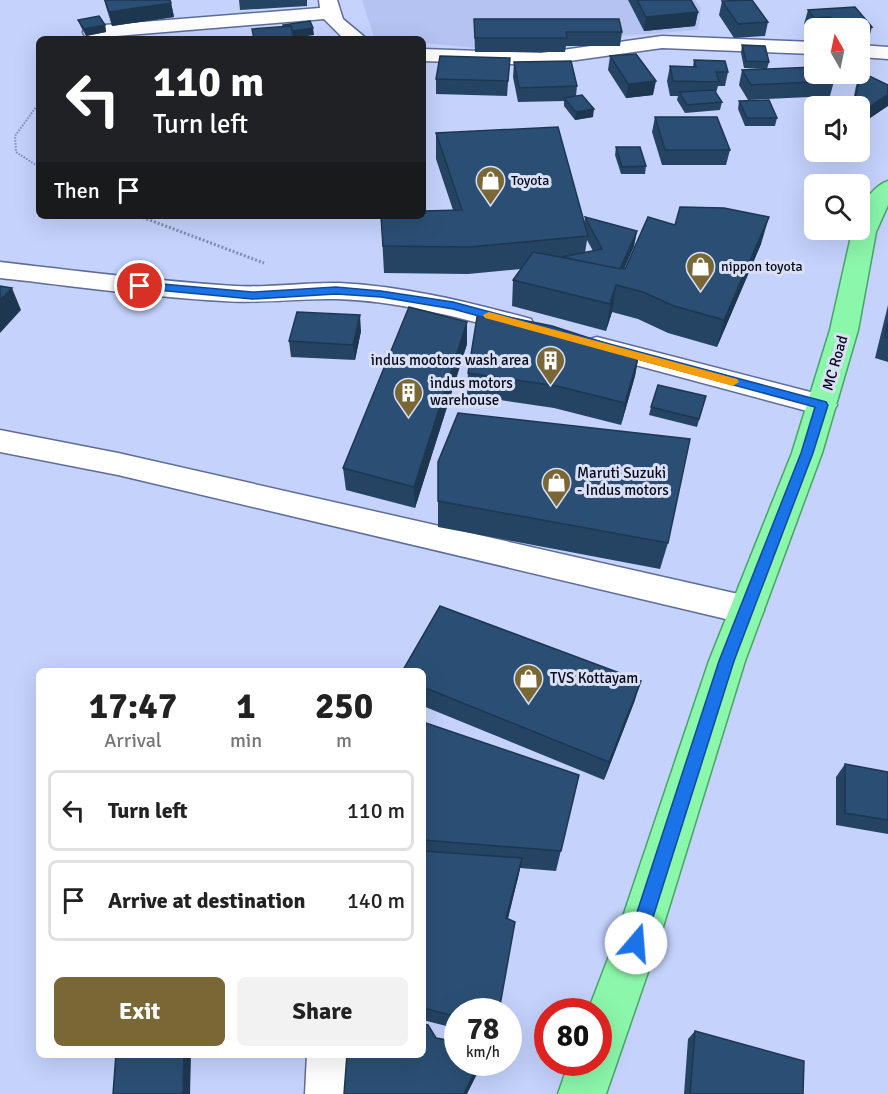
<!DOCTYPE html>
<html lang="en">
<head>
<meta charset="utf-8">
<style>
  :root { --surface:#fff; --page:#f2f2f2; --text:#222; --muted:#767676; --line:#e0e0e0; --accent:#796735 }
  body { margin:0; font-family:Signika,sans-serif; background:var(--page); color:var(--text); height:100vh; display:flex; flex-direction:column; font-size:22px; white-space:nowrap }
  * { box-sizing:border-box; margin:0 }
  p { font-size:20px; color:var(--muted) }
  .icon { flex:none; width:33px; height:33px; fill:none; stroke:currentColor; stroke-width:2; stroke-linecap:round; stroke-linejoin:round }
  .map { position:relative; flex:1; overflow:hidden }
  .drawer { position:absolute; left:36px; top:668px; width:390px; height:390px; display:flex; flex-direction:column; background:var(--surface); border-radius:9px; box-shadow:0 6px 24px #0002 }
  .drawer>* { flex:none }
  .banner { position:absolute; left:36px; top:36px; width:390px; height:183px; border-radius:9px; box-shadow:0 6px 24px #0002; background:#202124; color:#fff; overflow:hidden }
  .needle { width:39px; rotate:351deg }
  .fabs { position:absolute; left:804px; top:18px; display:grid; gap:12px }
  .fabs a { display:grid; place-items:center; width:66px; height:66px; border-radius:9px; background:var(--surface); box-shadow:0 6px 24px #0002; font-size:30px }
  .speed { position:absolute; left:444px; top:998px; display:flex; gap:12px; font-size:30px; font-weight:700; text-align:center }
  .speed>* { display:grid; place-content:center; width:78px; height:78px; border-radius:50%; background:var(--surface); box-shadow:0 6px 24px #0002; line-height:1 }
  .speed small { font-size:15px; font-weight:400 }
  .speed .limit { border:9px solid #d22; background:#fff; color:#111 }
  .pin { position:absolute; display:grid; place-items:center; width:51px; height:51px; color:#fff; margin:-26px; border:3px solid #fff; border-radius:50%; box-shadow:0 2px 6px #0007 }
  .me { position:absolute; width:66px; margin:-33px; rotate:18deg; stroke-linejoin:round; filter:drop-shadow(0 0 4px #0008) }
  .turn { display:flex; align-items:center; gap:21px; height:126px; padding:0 18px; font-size:27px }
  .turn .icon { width:78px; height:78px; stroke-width:2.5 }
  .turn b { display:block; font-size:42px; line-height:51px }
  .then { display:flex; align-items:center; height:57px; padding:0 18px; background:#0003; gap:12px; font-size:22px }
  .eta { display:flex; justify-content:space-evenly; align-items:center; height:102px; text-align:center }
  .eta b { font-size:36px; font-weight:700; line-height:42px }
  .action { display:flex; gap:12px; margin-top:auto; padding:12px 18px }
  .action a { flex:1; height:69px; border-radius:9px; background:var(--accent); color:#fff; font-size:24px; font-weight:700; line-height:69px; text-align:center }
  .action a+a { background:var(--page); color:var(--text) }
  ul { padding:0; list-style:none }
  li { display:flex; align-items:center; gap:18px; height:81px; margin:0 12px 9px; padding:0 6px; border:3px solid var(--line); border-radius:9px }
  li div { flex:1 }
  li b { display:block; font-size:22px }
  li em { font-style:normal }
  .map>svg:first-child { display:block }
  .built { fill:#b4c3f1 }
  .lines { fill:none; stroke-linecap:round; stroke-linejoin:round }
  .minor-casing { stroke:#5d6c9a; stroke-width:3 }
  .trunk-casing { stroke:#4aa36a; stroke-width:3 }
  .path-far1 { stroke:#828dae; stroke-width:2; stroke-dasharray:1.5 1.5; stroke-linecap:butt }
  .path { stroke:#828dae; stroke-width:3; stroke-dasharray:2 2; stroke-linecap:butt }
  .minor { fill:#fff; fill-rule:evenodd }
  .trunk { fill:#8bf7aa; fill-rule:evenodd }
  .wall { fill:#254464; fill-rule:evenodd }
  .shaded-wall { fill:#1e3751 }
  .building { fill:#2b4f74; stroke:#1e3751; stroke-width:1.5 }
  .route { fill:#1a73e8; stroke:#114b97; stroke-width:1.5 }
  .slow { fill:#f59e0b }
  .labels { text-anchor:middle; stroke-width:6; stroke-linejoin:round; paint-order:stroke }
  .far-poi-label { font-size:14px; fill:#060a1b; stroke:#d9e0f5; text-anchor:start }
  .poi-label { font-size:15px; fill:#060a1b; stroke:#d9e0f5; text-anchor:start }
  .street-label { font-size:15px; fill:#060a1b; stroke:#d9e0f5 }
</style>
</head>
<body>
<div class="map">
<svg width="888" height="1094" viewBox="0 0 888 1094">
  <rect width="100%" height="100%" fill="#c4d2fc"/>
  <polygon class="built" points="362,0 695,0 701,8 698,30 608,37 543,51 509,51 423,43 423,39 374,37"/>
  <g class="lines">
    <defs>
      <g id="minor">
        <polygon points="319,0 337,0 343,19 367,39 344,39 324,19 92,38 85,36 83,32 85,28 92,26 320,8"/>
        <polygon points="662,36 814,42 814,54 662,48 541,65 423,61 423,49 541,53"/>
        <polygon points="860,45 888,47 888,59 860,57"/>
        <path d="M0 262C78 271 156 281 235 286 270 288 304 282 339 283 404 286 468 302 531 319L534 325 531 331 521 334C460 318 400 301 337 299 299 298 261 304 223 301 148 297 74 286 0 278Z"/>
        <polygon points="597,337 822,395 832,398 837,405 832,412 822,415 587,352 583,346 587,340"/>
        <polygon points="0,430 118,453 747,596 759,600 764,610 759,620 747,624 118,475 0,452"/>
        <polygon points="307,1054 353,1054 353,1094 305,1094"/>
      </g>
      <path id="trunk" d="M888 181V205L876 232 858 330 822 453 745 661 658 943 606 1094H558L569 1062H598V1011H588L614 943 709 661 792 453 830 330 852 232 853 230H860C860 225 859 219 860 214 861 202 877 184 888 181Z"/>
    </defs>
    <use href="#minor" class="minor-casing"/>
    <use href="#trunk" class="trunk-casing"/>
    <polyline class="path-far1" points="39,103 15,136 16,152 39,167"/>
    <polyline class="path" points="139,216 264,263"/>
    <use href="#minor" class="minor"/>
    <use href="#trunk" class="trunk"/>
  </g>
  <g class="wall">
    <polygon points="104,0 171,3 174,17 112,26"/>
    <polygon points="239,0 307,0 307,6 240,10"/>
    <polygon points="628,0 691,0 698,12 695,26 644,31"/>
    <polygon points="722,1 768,22 765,36 734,38 719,15"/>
    <polygon points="808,10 872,27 868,41 860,42 860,28 814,28 814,31 810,32 804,24"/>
    <polygon points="474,19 622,32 620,46 566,46 565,52 475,52"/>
    <polygon points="78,20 105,25 106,32 86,36 81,27"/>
    <polygon points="742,45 769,62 767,69 834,81 830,96 748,100 739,85 742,70 764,69 744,68 741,53"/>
    <polygon points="610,56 653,95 626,98 608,70"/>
    <polygon points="510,58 507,96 436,94 436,79"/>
    <polygon points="694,60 728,72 725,86 718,86 716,93 722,102 720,110 685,113 677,100 678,96 670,96 667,81 670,66 693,67"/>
    <polygon points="514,62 577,86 576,96 593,117 575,120 564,106 564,101 518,102 513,77"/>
    <polygon points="861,72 888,85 863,123 860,121 860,106 852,106 856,86"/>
    <polygon points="739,101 777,118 775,126 745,126 738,109"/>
    <polygon points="655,117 730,150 726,165 662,165 652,132"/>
    <path d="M436 133 584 224 585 217 637 231 634 246 624 269H625L675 225 761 244 717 347 668 333 638 319 612 312 606 331 512 306 513 280 521 269 468 274 384 273 381 216 453 210 436 159ZM587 240 593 251 585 253Z"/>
    <polygon points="616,147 646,166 645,174 621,174 615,155"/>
    <polygon points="888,305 888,362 875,358"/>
    <polygon points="361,331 355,360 291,357 289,341"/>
    <polygon points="467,344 415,508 346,490 343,468"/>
    <polygon points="639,354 635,376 621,425 554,408 467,395 468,373"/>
    <polygon points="706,396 697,427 649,415 651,407"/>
    <polygon points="438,462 668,543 660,569 438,527"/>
    <polygon points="423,670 635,700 604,780 423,706"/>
    <polygon points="423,722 579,775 556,871 520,868 508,919 458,1011 458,1029 423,1020"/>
    <polygon points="845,764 888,772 888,834 836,825 836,777"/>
    <polygon points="695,1031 803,1094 684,1094 688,1039"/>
  </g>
  <g class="shaded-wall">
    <polygon points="171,3 174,17 112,26 109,12"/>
    <polygon points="698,12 695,26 644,31 646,17"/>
    <polygon points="105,25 106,32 86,36 84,29"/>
    <polygon points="313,28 314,35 287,39 286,31"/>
    <polygon points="656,81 653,95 626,98 628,84"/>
    <polygon points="888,94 888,106 863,123 868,108"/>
    <polygon points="594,109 593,117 575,120 576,112"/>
    <polygon points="769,217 761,244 717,347 724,320"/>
    <polygon points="637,231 634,246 616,287 612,312 606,331 610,304 618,273"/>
    <polygon points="12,288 21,310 0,333 0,300"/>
    <polygon points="360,315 361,331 355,360 353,345"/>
    <polygon points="467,322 467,344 415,508 414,487"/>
    <polygon points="639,354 635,376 621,425 625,403"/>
    <polygon points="641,681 635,700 604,780 609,762"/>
    <polygon points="522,858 519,874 504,933 506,918"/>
    <polygon points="184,1054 191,1054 190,1094 183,1094"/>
    <polygon points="479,1062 483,1062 467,1094 464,1094"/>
  </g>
  <g class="building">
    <polygon points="105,0 170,0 171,3 109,12"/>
    <polygon points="637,0 691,0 698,12 646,17"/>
    <polygon points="752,0 768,22 738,24 722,1"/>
    <polygon points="855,7 872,27 841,28 830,17 814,18 808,10"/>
    <polygon points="99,16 105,25 84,29 78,20"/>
    <polygon points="474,19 619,19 622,32 566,32 567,38 475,38"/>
    <polygon points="310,21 313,28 292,31 291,26 284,27 283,25"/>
    <polygon points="291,26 294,39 254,39 252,29"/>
    <polygon points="742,45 765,46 769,62 746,61"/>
    <polygon points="636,54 656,81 628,84 610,56"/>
    <polygon points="440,56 510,58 508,81 436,79"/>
    <polygon points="694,60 725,61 728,72 716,72 719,82 673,81 670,66 696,67"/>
    <polygon points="571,61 577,86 519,88 514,62"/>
    <polygon points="814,67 814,74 829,74 834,81 751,85 742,70"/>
    <polygon points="861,72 888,85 888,94 868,108 854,103"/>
    <polygon points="714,90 722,102 687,105 679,92"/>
    <polygon points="582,95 594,109 576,112 564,98"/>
    <polygon points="769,100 777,118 747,118 739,101"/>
    <polygon points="655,117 717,117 730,150 665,150"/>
    <polygon points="558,127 588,236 469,247 383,246 381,216 423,216 423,211 462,210 436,133"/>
    <polygon points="616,147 640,147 646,166 622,167"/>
    <polygon points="680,207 724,208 769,217 724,320 674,306 643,292 616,285 610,304 513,280 533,252 625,269 648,217 675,225"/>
    <polygon points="585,217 637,231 620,269 562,257 602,249"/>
    <polygon points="0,286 12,288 0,300"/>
    <polygon points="409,307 467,322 414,487 343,468"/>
    <polygon points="478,311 552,326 639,354 625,403 557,386 468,373"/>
    <polygon points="297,312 360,315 353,345 289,341"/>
    <polygon points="888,323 888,337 885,337"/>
    <polygon points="658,385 706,396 699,419 651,407"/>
    <polygon points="458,413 690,439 668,543 438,501 438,462"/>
    <polygon points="440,606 641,681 609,762 423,687 423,670 403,670"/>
    <polygon points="423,722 579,775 561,851 423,840"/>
    <polygon points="845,764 888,772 888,820 845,813"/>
    <polygon points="423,851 522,858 506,918 515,922 499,1011 458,1011 458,1017 423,1008"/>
    <polygon points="423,1024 428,1025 436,1038 458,1042 458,1062 479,1062 464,1094 344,1094 347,1054 423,1054"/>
    <polygon points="695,1031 804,1061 803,1094 690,1094"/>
    <polygon points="116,1054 184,1054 183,1094 113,1094"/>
  </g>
  <polygon class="route" points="140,282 252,292 336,287 381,291 453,302 826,402 828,405 813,453 734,661 643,949 636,952 630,949 627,943 719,661 801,453 815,407 453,309 381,297 336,294 252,299 136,288 134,286"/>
  <polygon class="slow" points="489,312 737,379 739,382 733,386 485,318 483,315"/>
  <defs>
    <symbol id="shop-pin" viewBox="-11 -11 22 30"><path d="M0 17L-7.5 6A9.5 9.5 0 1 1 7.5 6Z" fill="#796735" stroke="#d9e0f5"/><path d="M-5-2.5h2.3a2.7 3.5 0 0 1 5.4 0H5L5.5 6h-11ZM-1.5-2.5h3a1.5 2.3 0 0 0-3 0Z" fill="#fff"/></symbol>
    <symbol id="building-pin" viewBox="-11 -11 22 30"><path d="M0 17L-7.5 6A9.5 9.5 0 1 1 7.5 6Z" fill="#796735" stroke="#d9e0f5"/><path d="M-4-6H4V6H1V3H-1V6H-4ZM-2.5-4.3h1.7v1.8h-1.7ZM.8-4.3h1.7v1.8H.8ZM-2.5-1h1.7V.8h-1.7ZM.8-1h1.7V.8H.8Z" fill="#fff"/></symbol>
  </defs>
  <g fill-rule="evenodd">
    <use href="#shop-pin" x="474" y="164" width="33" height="45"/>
    <use href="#shop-pin" x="684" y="250" width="33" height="45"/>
    <use href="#building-pin" x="534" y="344" width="33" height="45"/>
    <use href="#building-pin" x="392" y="376" width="33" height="45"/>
    <use href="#shop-pin" x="540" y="466" width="33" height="45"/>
    <use href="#shop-pin" x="512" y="662" width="33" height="45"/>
  </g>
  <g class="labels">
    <g class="far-poi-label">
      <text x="511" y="185">Toyota</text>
      <text x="721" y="271">nippon toyota</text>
    </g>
    <g class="poi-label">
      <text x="529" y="365" text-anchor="end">indus mootors wash area</text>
      <text x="430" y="388">indus motors<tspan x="430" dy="17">warehouse</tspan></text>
      <text x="577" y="478">Maruti Suzuki<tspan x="577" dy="17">- Indus motors</tspan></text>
      <text x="550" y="683">TVS Kottayam</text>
    </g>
    <g class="street-label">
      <text transform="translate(835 363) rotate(-74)" y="5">MC Road</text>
    </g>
  </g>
</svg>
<div class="fabs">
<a><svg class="needle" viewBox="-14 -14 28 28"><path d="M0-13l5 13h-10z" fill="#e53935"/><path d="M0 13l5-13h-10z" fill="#767676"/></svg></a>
<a><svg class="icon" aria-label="sound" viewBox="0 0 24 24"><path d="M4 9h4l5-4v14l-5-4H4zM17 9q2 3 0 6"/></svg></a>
<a><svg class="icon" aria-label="search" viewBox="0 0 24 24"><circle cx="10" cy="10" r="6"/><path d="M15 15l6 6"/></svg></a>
</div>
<div class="speed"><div>78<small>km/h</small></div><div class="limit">80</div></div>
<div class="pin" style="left:140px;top:286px;background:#d93025"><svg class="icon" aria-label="arrive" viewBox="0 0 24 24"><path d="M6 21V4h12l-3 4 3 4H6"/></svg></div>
<svg class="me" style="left:636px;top:943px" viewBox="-20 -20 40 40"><circle r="19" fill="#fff"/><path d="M0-13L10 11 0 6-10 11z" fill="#1a73e8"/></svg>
<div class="banner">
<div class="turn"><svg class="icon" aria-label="left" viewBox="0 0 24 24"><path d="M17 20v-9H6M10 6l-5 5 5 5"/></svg><div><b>110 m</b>Turn left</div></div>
<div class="then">Then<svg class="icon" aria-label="arrive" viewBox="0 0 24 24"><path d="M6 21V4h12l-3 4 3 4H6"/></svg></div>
</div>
<section class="drawer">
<div class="eta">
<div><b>17:47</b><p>Arrival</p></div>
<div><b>1</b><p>min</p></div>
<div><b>250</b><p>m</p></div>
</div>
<ul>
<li><svg class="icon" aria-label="left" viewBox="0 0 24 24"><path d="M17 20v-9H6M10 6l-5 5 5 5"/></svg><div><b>Turn left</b></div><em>110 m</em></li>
<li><svg class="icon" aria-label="arrive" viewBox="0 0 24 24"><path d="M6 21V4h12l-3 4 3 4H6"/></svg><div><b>Arrive at destination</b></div><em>140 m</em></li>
</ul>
<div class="action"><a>Exit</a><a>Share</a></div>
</section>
</div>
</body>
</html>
